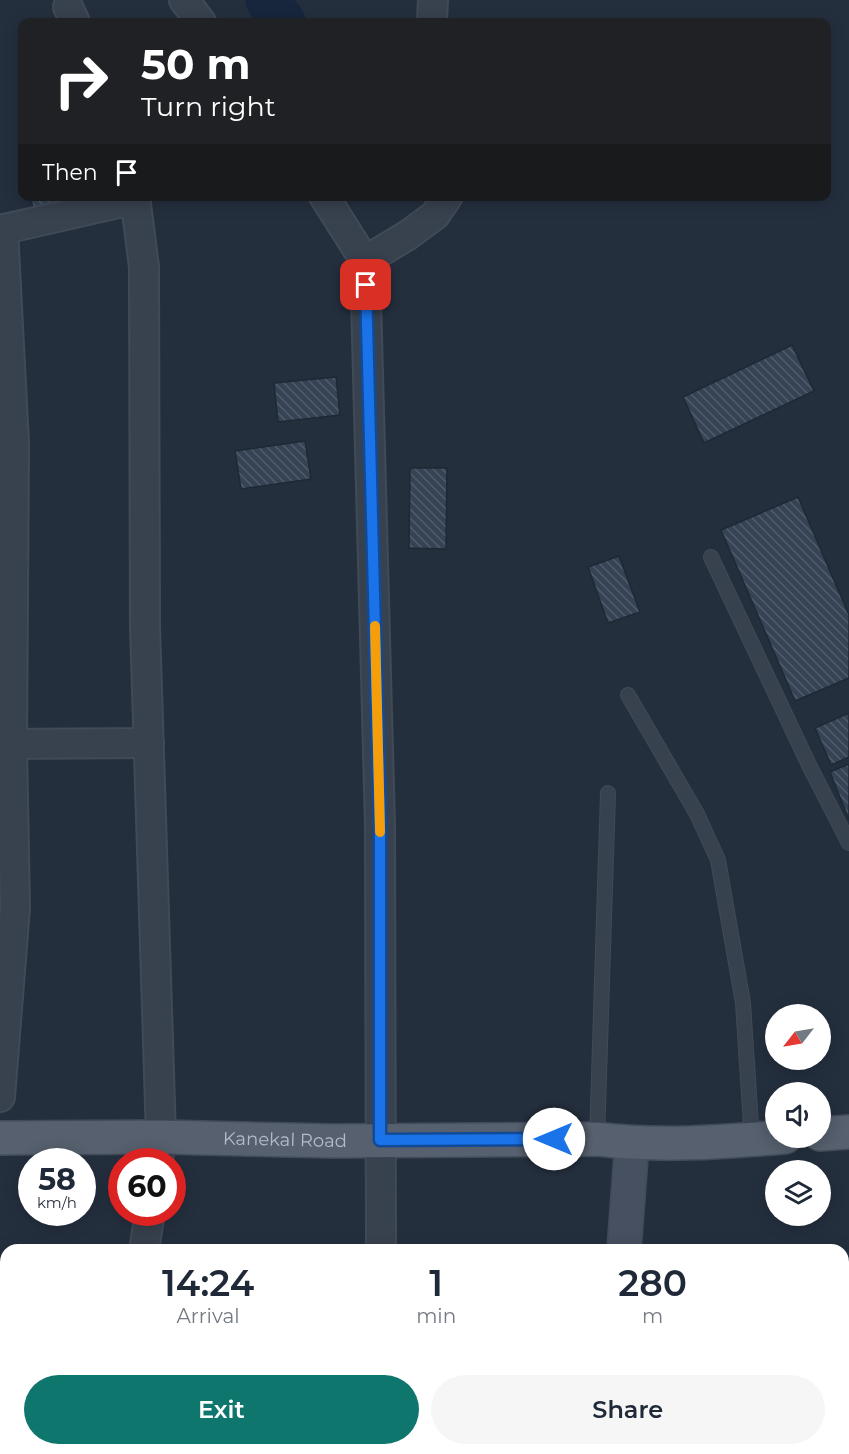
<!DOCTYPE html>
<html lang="en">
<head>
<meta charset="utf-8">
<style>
  :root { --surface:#fff; --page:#f6f6f7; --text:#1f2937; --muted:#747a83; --accent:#0f766e }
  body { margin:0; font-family:Montserrat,sans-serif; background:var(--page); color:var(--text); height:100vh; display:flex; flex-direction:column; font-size:22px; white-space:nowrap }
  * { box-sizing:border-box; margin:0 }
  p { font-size:20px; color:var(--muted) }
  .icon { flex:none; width:33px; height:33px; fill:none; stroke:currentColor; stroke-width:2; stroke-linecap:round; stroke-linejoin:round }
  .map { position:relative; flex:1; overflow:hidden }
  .panel { position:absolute; left:0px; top:1244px; width:849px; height:212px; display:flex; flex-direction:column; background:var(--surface); border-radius:18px 18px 0 0; box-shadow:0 3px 15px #0003 }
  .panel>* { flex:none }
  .hud { position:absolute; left:18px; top:18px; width:813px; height:183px; border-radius:12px; box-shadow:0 3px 15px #0003; background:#202124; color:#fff; overflow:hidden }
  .needle { width:39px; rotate:239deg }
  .buttons { position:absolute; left:765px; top:1004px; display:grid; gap:12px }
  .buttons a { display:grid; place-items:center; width:66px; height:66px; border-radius:50%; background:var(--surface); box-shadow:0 3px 15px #0003; font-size:30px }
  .speed { position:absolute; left:18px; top:1148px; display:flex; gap:12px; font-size:30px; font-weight:700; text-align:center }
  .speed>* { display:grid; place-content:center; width:78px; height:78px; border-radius:50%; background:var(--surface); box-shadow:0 3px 15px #0003; line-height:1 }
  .speed small { font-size:15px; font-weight:400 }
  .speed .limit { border:9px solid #d22; background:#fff; color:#111 }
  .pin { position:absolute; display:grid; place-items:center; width:51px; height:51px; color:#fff; margin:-26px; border-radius:12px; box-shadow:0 3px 9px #0006 }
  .me { position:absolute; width:66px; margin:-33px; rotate:270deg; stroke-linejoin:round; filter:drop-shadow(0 0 4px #0008) }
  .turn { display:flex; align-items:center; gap:21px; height:126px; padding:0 24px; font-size:27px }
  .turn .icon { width:78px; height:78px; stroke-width:2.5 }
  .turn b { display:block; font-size:42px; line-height:51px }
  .then { display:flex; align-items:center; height:57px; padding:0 24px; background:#0003; gap:12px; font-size:22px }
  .eta { display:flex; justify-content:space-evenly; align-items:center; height:102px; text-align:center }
  .eta b { font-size:36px; font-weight:600; line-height:42px }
  .cta { display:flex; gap:12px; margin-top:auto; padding:12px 24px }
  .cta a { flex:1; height:69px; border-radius:36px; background:var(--accent); color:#fff; font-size:24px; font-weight:600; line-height:69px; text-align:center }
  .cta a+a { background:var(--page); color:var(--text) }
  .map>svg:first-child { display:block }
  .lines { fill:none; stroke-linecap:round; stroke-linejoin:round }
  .river { stroke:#17263c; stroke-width:45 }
  .building { fill:url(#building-back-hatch); stroke:#1f2835; stroke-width:1.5 }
  .lane-casing { stroke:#414a57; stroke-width:16 }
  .street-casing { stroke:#414a57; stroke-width:32 }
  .secondary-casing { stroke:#414a57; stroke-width:36 }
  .primary-casing { stroke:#414a57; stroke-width:36 }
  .lane { stroke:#38414e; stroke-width:14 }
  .street { stroke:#38414e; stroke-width:28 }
  .secondary { stroke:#465061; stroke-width:33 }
  .primary { stroke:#56606e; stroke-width:33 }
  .route-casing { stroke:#114b97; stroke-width:15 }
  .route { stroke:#1a73e8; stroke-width:10 }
  .slow { stroke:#f59e0b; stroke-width:10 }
  .labels { text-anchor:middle; stroke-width:6; stroke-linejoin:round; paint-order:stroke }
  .street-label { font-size:18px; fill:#b4bcc9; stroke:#1d2633 }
</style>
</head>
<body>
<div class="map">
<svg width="849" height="1454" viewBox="0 0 849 1454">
  <defs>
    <pattern id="building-back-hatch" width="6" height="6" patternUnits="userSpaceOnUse" patternTransform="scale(1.5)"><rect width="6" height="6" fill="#364354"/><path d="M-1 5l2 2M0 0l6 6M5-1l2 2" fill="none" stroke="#515c6b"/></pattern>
  </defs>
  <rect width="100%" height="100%" fill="#242f3e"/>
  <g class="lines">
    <polyline class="river" points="268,0 283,22"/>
  </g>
  <g class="building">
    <polygon points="30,196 76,196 33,208"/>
    <polygon points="792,345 814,391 704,443 683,397"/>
    <polygon points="336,377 340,415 278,422 274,383"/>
    <polygon points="305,441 311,479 241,489 235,451"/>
    <polygon points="410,468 447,468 446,549 409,548"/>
    <polygon points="798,497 849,615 849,678 795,701 721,530"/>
    <polygon points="619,556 640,612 608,623 588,567"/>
    <polygon points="849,713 849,757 831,765 815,728"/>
    <polygon points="849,764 849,820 830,772"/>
  </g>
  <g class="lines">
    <defs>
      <g id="lane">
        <polyline points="711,557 809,765 849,843"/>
        <polyline points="628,695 697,814 718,860 743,1003 752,1140"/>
        <polyline points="597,1139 608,793"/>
      </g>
      <g id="street">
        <polyline points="184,0 201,22"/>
        <polyline points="68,7 75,22"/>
        <polyline points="432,22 433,0"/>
        <polyline points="135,196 144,267 145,626 161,1137 158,1161"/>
        <polyline points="324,196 365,261 380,826 381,1250"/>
        <polyline points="0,230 136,199"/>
        <polyline points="365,261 408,235 435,215 448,196"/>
        <polyline points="0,744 149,743"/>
        <polyline points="0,1097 15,908 12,744 14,443 3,229"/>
        <polyline points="144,1250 150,1212"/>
        <polyline points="843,1313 849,1313"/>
        <polyline points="108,1454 109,1449"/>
        <polyline points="379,1454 379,1449"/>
        <polyline points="766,1454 766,1449"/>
      </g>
      <g id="secondary">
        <polyline points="624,1250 632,1143"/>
        <polyline points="610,1454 610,1449"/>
      </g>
      <g id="primary">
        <polyline points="820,1134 849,1132"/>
        <path id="s1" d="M0 1138 161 1137 334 1141 597 1139C659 1147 722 1142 785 1137"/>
      </g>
    </defs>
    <use href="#lane" class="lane-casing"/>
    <use href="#street" class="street-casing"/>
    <use href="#secondary" class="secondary-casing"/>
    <use href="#primary" class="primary-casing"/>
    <use href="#lane" class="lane"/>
    <use href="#street" class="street"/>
    <use href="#secondary" class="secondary"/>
    <use href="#primary" class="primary"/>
  </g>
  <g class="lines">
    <defs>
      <polyline id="route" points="366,285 380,826 380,1140 554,1139"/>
    </defs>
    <use href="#route" class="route-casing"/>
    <use href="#route" class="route"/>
    <polyline class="slow" points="375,626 380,832"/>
  </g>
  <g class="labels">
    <g class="street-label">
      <text dy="6" stroke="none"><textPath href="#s1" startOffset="285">Kanekal Road</textPath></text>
    </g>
  </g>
</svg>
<div class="buttons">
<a><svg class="needle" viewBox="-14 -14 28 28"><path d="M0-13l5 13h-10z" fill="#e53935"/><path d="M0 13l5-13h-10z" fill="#747a83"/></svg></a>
<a><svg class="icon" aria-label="sound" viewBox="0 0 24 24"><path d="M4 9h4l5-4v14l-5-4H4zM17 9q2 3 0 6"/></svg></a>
<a><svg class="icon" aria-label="layers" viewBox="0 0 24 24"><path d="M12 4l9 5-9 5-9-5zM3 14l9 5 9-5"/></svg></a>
</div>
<div class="speed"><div>58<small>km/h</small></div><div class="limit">60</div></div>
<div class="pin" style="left:366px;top:285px;background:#d93025"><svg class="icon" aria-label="arrive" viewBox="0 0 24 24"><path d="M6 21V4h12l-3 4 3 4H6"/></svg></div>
<svg class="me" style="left:554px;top:1139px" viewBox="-20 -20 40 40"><circle r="19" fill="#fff"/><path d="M0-13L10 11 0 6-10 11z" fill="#1a73e8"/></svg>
<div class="hud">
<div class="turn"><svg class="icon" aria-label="right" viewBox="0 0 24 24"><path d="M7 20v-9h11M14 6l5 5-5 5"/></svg><div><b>50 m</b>Turn right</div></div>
<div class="then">Then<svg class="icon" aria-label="arrive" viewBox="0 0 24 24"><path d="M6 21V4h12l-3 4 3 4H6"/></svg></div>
</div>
<section class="panel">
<div class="eta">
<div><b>14:24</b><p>Arrival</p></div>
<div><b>1</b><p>min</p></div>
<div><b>280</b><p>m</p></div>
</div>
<div class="cta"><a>Exit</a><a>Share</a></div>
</section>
</div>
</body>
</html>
